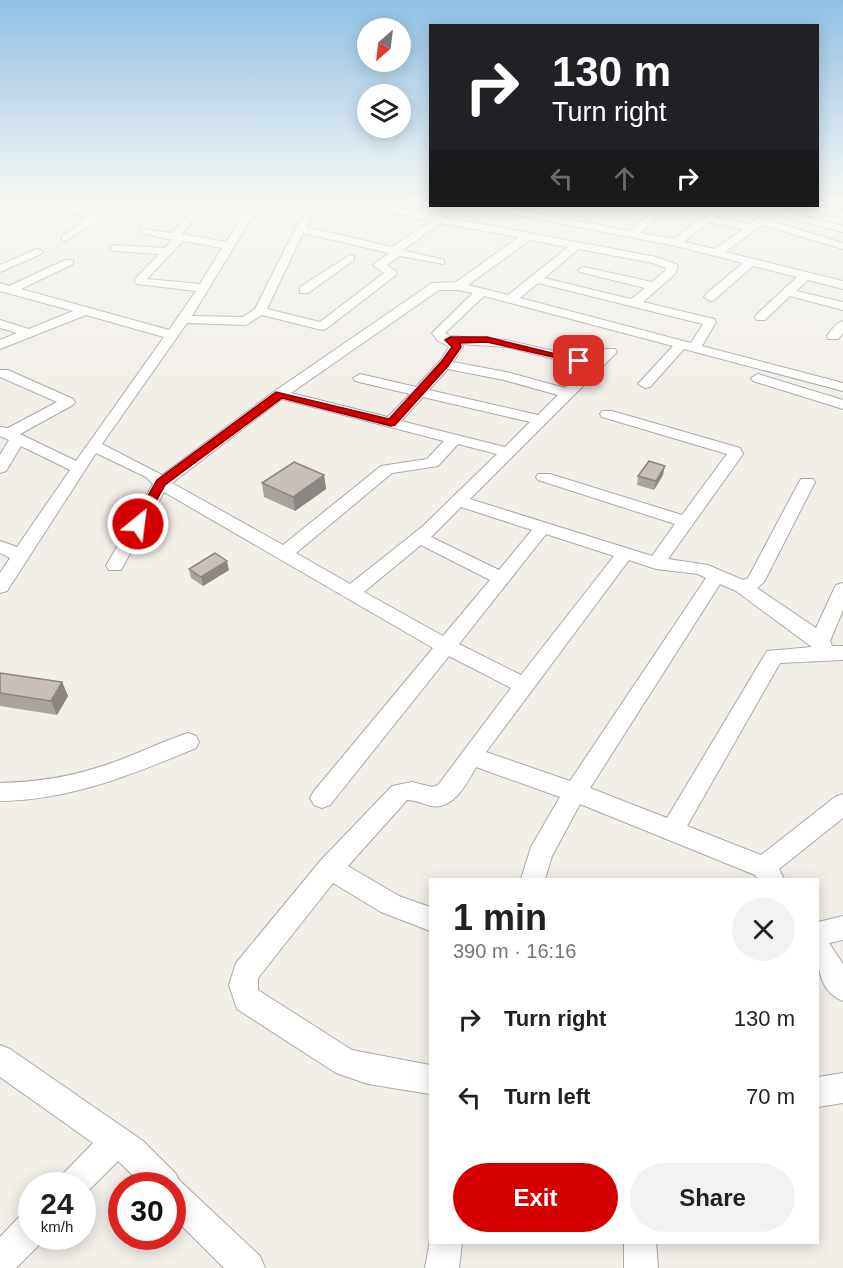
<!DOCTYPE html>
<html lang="en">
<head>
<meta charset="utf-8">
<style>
  :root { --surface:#fff; --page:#f2f2f2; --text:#202124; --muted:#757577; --accent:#d40000 }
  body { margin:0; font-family:Arial,sans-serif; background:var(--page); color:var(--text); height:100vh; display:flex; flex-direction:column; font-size:22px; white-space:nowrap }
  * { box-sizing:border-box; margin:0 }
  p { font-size:20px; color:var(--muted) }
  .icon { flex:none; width:33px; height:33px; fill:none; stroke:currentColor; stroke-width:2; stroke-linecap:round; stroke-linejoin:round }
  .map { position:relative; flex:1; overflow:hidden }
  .panel { position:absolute; left:429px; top:878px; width:390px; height:366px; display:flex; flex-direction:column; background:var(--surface); border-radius:0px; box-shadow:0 3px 15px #0003 }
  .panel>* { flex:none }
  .guide { position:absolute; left:429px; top:24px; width:390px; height:183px; border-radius:0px; box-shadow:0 3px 15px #0003; background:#202124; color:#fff; overflow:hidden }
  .needle { width:39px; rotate:208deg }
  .fabs { position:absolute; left:357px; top:18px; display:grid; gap:12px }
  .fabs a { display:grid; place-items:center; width:54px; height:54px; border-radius:50%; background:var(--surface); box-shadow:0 3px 15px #0003; font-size:30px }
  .speed { position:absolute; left:18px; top:1172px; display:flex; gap:12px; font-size:30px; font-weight:700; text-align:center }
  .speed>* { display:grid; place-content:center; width:78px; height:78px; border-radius:50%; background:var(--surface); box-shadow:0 3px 15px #0003; line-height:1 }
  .speed small { font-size:15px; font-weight:400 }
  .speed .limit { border:9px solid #d22; background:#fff; color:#111 }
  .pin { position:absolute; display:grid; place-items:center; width:51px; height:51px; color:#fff; margin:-26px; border-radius:12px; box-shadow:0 3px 9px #0006 }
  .me { position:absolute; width:66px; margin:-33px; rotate:29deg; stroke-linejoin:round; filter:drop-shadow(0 0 4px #0008) }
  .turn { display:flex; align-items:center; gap:21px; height:126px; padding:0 24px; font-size:27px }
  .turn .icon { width:78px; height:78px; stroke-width:2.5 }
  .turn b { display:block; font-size:42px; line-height:51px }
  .lanes { display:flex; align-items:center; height:57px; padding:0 24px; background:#0003; justify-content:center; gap:30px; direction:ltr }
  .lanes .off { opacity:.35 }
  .round { display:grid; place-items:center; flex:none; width:63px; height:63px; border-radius:32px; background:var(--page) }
  .summary { display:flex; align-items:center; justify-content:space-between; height:102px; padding:0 24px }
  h1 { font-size:36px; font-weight:600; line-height:45px }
  .button { display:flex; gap:12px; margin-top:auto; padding:12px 24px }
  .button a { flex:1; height:69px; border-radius:36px; background:var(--accent); color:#fff; font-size:24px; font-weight:600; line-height:69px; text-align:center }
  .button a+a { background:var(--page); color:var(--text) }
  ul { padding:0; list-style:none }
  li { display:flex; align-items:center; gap:18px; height:78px; padding:0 24px }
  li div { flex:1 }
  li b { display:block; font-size:22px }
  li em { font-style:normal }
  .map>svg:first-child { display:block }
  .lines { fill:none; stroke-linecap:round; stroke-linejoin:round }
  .minor-casing { stroke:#a9a9a9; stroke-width:2 }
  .minor { fill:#fff; fill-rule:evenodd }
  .wall { fill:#aba49e }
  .shaded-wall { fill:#8b8681 }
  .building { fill:#c7bfb8; stroke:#8b8681; stroke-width:1.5 }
  .route { fill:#d40000; stroke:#8a0000; stroke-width:1.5 }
</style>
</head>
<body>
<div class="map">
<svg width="843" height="1268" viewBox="0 0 843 1268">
  <rect width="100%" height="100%" fill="#f2efe9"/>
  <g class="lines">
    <defs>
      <g id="minor">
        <polygon points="0,204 7,204 0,208"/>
        <polygon points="65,204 78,204 74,207 95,214 116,204 130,204 100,219 66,241 62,240 62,236 88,218 62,210 61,208"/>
        <path d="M197 204H207L182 234 226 242 250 204H260L192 316 243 317 255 309 295 229 312 204H322L306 227 392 247 431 221 353 204H375L656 257 676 264 678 266 675 274 643 302 714 319 716 322 702 346 843 383V391L684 349 650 387 645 388 638 384 673 346 484 296 445 333 450 336 506 340 594 360 605 349H615L617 352 470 499 652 556 675 524 538 480 536 477 538 474H550L682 515 727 454 602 417 600 414 602 411H612L740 448 743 454 668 559 708 565 743 580 748 578 799 482 801 479H813L815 482 764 582 757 588 816 628 834 589 836 585 843 583V610L830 641 832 646H843V660L780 663 687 826 761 855 835 797 843 794V818L779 869 784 879H758L755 875 580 804 552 856 545 879H521L531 847 560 797 476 767C467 783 454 810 431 806 423 804 416 800 407 800L348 866 399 896 430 907V931L381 912 333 883 258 978V990L352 1050 430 1065V1094L368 1084 336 1073 237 1009 229 985 236 963 321 860 392 786 412 782 432 787 438 785 511 688 449 656 330 805 322 808 314 805 310 798 314 791 433 648 164 492 121 570H109L106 566 153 484 146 477 96 453 7 591 0 593V573L10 558 0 553V541L17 547 70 470 21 446 6 471 0 473V455L9 440 0 436V427L8 428 57 402 0 377V370H8L73 399 75 402 73 405 20 434 76 461 164 337 86 315 0 349V340L17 333 0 328V320L29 329 73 311 0 291V283L9 286 65 260H73V264L21 289 169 330 196 291 137 284 134 280 136 278 159 254 114 251 109 248 114 245 165 248 172 240 140 233V229L172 233ZM441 223 519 237 456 282 432 283 275 391 162 475 102 444 187 323 246 325 262 315 322 330 326 329 396 275V271L387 265 400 256 444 264V260L403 250ZM303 233 389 253 373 265 384 273 320 322 267 309ZM530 240 568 247 508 295 468 285ZM183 241 222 248 200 284 147 279ZM579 249 653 263 666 268 665 271 652 282 584 267 578 270 580 272 645 288 631 299 544 278ZM538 283 703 324 691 343 520 298ZM439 290H459L473 293 432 333 437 340 449 347 440 361 416 387 360 374 353 378 355 381 410 394 388 417 291 393ZM461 344 506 347 587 367 565 388 506 372 453 362 463 347ZM448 369 504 380 558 395 538 415 429 390ZM423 397 530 422 505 447 401 421ZM282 399 444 441 427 459 381 466 283 545 172 483ZM458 444 497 454 423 526 350 584 296 553 392 473 438 466ZM461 507 532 530 499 570 431 537ZM546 534 614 556 521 675 459 644ZM421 545 490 580 443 636 364 592ZM629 560 656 569 698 574 706 578 570 781 486 752ZM720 584 736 591 812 647 767 651 667 818 590 788Z"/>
        <path d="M481 206H499L629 231 661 206H672L640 233 674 239 716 206H727L715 217 749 224 767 212 753 208 752 206H767L843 226V232L775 214 768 220 843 243V249L762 225 725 252 843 281V289L808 280 796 291 843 302V310L790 296 765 320H757L755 317 757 314 797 277 753 266 714 300 710 301 704 297 706 294 743 263 676 246 486 209ZM709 222 743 229 715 249 684 242Z"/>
        <polygon points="799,206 816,206 843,211 843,217"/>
        <polygon points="37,249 43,252 41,254 0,272 0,265"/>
        <polygon points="350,255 354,256 354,260 308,293 300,293 300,287"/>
        <path d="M843 321V333L838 339H828L827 336C831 330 836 323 843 321Z"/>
        <polygon points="758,374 843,400 843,409 753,381 751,378"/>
        <path d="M188 733 196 736 199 742 196 748C131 775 71 800 0 801V783C33 782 65 778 96 768 128 759 157 743 188 733Z"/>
        <path d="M843 916V940L829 943 843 964V1001C812 989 818 950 818 922Z"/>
        <polygon points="0,1045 10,1049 143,1141 176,1174 179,1180 260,1256 265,1268 224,1268 172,1216 172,1185 143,1185 118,1161 82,1197 82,1185 58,1185 63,1174 93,1143 0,1077"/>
        <polygon points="843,1073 843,1103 818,1107 818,1077"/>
        <polygon points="32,1212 32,1236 45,1236 44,1240 16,1268 0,1268 0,1237 20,1216"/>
        <polygon points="430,1240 430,1242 462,1242 459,1268 425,1268"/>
        <polygon points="624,1242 656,1242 658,1268 624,1268"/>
      </g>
    </defs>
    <use href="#minor" class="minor-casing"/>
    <use href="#minor" class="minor"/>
  </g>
  <g class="wall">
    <polygon points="324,475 326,489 295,511 264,497 262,483"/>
    <polygon points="663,475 654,490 637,485 638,476"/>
    <polygon points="189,569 229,570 203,586 191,578"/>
    <polygon points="0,673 62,682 68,696 57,715 0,706"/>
  </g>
  <g class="shaded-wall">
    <polygon points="665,466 663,475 654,490 656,481"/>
    <polygon points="324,475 326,489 295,511 293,497"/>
    <polygon points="227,561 229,570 203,586 201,577"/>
    <polygon points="62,682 68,696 57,715 51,701"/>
  </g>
  <g class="building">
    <polygon points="649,461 665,466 656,481 638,476"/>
    <polygon points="294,462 324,475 293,497 262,483"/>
    <polygon points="215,553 227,561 201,577 189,569"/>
    <polygon points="0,673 62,682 51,701 0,693"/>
  </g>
  <linearGradient id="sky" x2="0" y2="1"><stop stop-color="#8fc0e4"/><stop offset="0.53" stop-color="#f9f8f5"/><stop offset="1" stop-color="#f9f8f5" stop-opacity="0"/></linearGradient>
  <rect width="843" height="382" fill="url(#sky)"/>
  <polygon class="route" points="450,337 487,337 584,361 579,363 487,342 460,343 461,347 448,366 395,425 391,426 282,398 165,485 142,527 138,528 132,524 157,480 276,392 389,419 441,362 452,347 445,340"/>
</svg>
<div class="fabs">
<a><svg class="needle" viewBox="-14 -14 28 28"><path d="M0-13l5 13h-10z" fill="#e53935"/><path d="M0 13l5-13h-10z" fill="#757577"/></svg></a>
<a><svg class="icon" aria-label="layers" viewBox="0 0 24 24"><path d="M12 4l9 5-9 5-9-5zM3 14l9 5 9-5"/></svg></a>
</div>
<div class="speed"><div>24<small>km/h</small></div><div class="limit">30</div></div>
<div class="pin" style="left:579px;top:361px;background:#d93025"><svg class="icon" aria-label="arrive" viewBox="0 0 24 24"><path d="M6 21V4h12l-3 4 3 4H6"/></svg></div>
<svg class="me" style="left:138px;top:524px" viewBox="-20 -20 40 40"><circle r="17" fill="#d40000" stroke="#fff" stroke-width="3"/><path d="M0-11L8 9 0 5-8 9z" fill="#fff"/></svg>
<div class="guide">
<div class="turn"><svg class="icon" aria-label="right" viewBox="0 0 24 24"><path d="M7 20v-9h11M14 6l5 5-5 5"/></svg><div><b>130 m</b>Turn right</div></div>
<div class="lanes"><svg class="icon off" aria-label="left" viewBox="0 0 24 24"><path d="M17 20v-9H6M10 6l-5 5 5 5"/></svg><svg class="icon off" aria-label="ahead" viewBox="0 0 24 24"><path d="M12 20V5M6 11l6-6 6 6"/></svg><svg class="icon" aria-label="right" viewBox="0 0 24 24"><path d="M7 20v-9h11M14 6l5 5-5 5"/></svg></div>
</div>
<section class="panel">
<div class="summary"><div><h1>1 min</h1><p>390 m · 16:16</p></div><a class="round"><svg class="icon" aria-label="close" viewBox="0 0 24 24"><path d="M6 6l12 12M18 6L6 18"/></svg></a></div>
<ul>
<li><svg class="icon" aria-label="right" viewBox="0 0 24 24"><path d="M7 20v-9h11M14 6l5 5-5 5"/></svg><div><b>Turn right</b></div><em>130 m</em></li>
<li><svg class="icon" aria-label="left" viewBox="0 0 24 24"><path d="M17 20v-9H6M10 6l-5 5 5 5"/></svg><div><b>Turn left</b></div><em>70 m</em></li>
</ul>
<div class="button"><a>Exit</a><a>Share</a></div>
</section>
</div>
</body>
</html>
